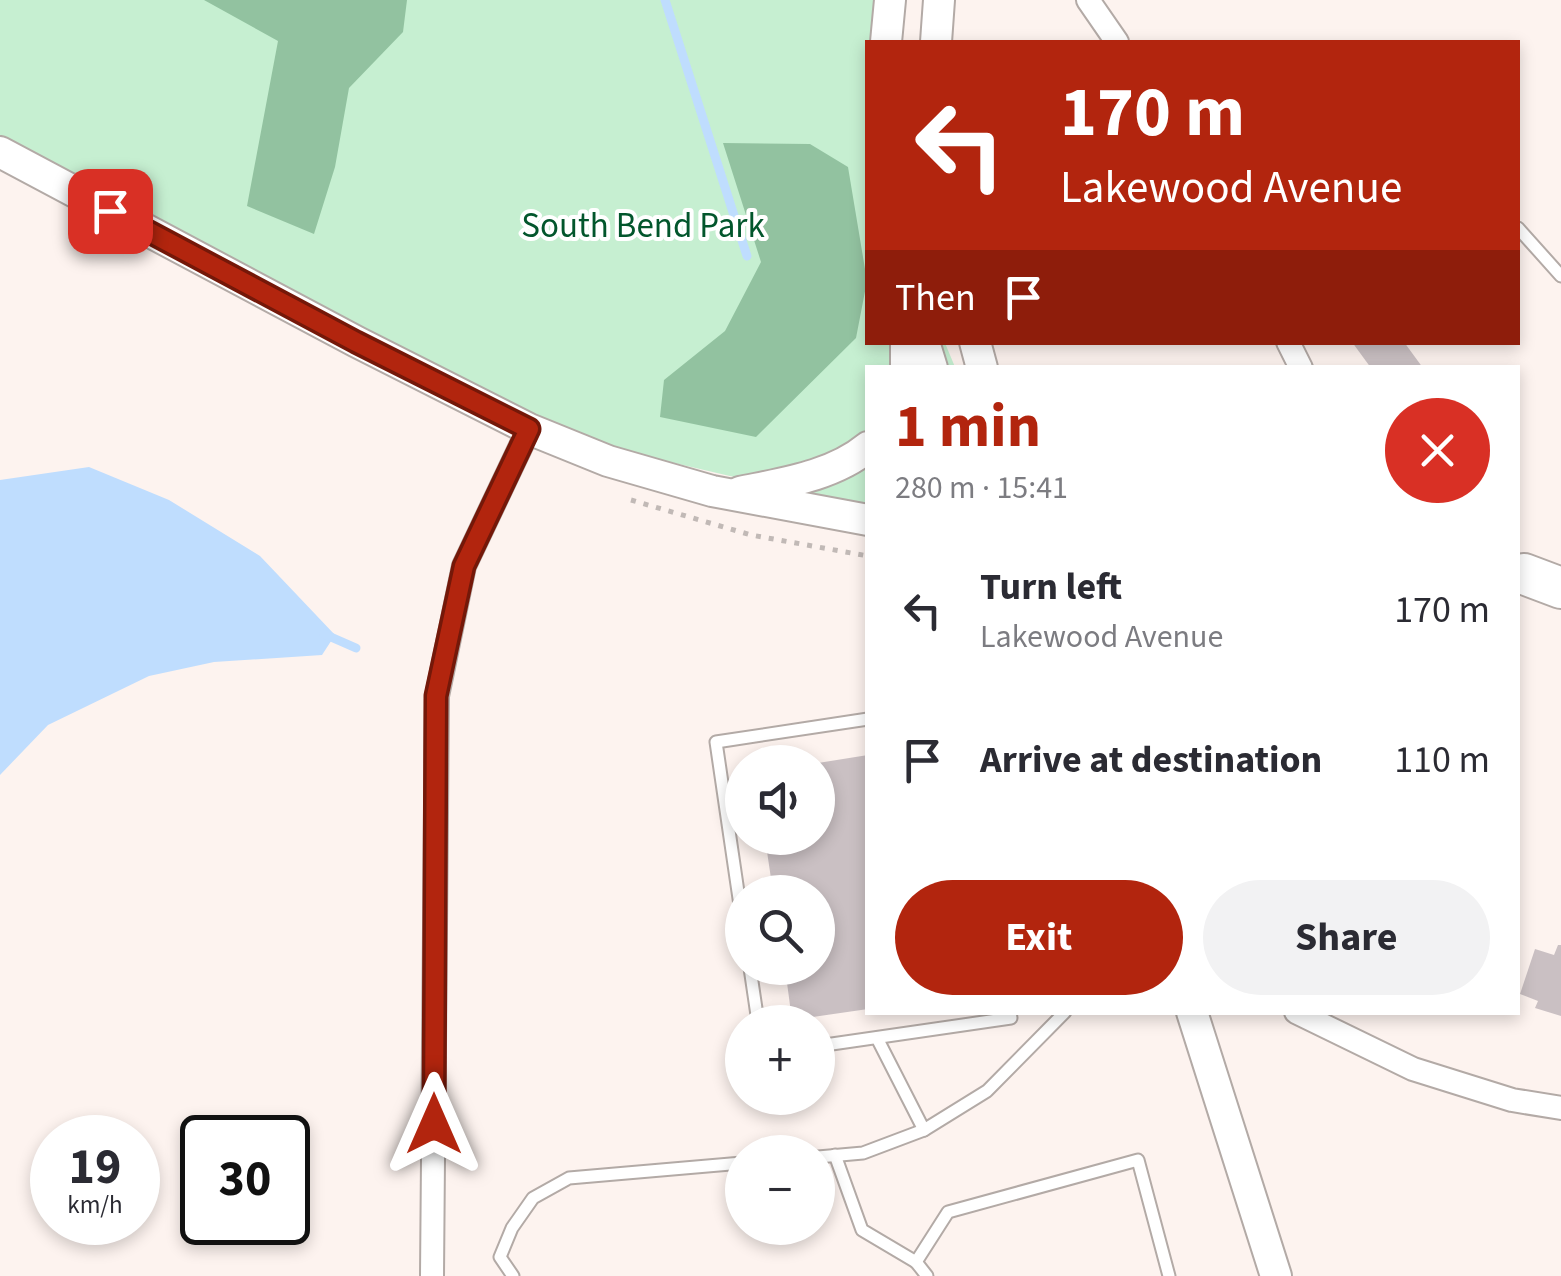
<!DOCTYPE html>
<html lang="en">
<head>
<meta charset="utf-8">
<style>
  :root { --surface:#fff; --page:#f2f2f3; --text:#2b2b33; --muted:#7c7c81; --accent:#b2250e }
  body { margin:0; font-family:"Source Sans 3",sans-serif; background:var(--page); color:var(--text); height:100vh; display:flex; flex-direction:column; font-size:38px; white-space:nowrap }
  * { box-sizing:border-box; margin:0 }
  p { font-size:32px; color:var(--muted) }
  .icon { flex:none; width:55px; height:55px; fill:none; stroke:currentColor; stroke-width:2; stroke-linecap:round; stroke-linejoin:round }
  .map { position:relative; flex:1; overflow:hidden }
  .details { position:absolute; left:865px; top:365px; width:655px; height:650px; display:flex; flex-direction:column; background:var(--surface); border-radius:0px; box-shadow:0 5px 15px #0003 }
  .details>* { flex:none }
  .hud { position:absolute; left:865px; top:40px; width:655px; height:305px; border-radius:0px; box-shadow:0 5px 15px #0003; background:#b2250e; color:#fff; overflow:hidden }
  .controls { position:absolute; left:725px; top:745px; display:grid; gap:20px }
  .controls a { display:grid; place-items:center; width:110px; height:110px; border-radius:50%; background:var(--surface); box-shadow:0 5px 15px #0003; font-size:50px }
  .speed { position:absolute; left:30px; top:1115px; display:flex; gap:20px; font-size:50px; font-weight:700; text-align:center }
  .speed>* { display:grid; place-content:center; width:130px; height:130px; border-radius:50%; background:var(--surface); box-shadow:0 5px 15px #0003; line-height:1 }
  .speed small { font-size:25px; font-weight:400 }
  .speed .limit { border:5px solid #111; border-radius:15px; background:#fff; color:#111 }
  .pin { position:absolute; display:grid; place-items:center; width:85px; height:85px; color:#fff; margin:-42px; border-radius:20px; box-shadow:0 5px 15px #0006 }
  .me { position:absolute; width:110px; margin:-55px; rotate:0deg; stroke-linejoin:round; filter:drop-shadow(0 0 8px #0008) }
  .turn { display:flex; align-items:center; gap:35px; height:210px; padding:0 30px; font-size:45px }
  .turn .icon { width:130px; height:130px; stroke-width:2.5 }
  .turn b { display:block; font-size:70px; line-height:85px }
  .then { display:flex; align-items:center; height:95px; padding:0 30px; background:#0003; gap:20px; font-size:38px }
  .round { display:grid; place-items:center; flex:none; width:105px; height:105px; border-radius:52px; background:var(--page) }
  .overview { display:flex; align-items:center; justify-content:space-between; height:170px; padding:0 30px }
  h1 { font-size:60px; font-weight:700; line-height:75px; color:var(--accent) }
  .primary-button { display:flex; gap:20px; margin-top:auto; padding:20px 30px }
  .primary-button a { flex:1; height:115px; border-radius:60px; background:var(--accent); color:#fff; font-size:40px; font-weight:700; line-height:115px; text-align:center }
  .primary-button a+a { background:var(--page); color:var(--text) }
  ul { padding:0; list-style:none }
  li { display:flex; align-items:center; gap:30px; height:150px; padding:0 30px }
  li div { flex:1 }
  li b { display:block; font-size:38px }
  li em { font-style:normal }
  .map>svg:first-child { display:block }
  .green { fill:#c6efd1 }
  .forest { fill:#92c2a0 }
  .water { fill:#bfddfe }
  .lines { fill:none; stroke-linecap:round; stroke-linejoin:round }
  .stream { stroke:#bfddfe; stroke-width:9 }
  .building { fill:#cac0c3 }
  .lane-casing { stroke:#b3aaa6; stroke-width:15 }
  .street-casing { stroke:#b3aaa6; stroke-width:26 }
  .secondary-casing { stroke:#b3aaa6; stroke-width:34 }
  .highway-casing { stroke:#b3aaa6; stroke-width:44 }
  .path { stroke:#c1b9b6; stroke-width:5; stroke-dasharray:5 8; stroke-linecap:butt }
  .lane { stroke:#fff; stroke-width:11 }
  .street { stroke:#fff; stroke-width:22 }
  .secondary { stroke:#fff; stroke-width:30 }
  .highway { stroke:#fff; stroke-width:40 }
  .route-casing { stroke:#741809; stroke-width:25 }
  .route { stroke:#b2250e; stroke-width:18 }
  .labels { text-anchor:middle; stroke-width:8; stroke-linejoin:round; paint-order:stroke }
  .park-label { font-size:35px; fill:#02562c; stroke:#fff }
</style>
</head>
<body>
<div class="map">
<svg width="1561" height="1276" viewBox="0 0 1561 1276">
  <rect width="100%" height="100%" fill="#fdf3ef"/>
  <polygon class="green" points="0,0 891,0 886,42 868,42 868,342 945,343 955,367 868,368 867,508 529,429 0,163"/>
  <g class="forest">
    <polygon points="204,0 407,0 403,32 349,88 335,167 314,234 247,206 278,41"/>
    <polygon points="723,143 810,144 848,167 867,281 856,338 756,437 660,417 664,380 725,331 761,262"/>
  </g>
  <polygon class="water" points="89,467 169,500 260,556 335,635 322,655 214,662 149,676 48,725 0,775 0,480"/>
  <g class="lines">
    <g class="stream">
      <polyline points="665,0 747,256"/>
      <polyline points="324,634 356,648"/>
    </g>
  </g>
  <g class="building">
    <polygon points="1352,342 1404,342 1423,368 1371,368"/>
    <polygon points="868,755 868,1009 792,1020 785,968 818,968 818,892 773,892 765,838 818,838 818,763"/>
    <polygon points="1558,945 1561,945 1561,1016 1535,1008 1538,1001 1520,994 1535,949 1554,955"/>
  </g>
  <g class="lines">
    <defs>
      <g id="lane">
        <polyline points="1518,228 1561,276"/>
        <polyline points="742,919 716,742 868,719"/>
        <polyline points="750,968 758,1022"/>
        <polyline points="877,1038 924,1130"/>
        <polyline points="818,1046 1011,1018 1010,1012"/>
        <polyline points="835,1155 862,1230 916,1262 948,1212 1138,1160 1169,1276"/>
        <polyline points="818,1157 863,1153 924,1130 987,1091 1065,1012"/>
        <polyline points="916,1262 927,1276"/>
        <polyline points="513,1276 500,1257 512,1228 533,1198 569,1178 742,1163"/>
      </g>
      <g id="street">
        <polyline points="1088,0 1117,42"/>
        <polyline points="1288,342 1301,368"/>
        <polyline points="1296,1012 1413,1069 1512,1100 1561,1108"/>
        <polyline points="432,1276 437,696 464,566 529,429"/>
      </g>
      <g id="secondary">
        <polyline points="886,42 890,0"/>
        <polyline points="936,42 939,0"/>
        <polyline points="0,152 357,342 529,429 608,461 712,491 868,520"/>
        <polyline points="906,342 906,368"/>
        <polyline points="924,342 932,368"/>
        <polyline points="975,342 982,368"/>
        <path d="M740 492C783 483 833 476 868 447"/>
        <polyline points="1192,1012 1276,1276"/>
      </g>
      <polyline id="highway" points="1524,574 1561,588"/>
    </defs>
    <use href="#lane" class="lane-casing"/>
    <use href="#street" class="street-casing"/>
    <use href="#secondary" class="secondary-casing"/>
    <use href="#highway" class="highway-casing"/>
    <polyline class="path" points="631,500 751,535 868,556"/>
    <use href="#lane" class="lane"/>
    <use href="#street" class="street"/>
    <use href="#secondary" class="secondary"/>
    <use href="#highway" class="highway"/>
  </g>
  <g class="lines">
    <defs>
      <polyline id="route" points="110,211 356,342 529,429 464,566 436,696 434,1124"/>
    </defs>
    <use href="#route" class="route-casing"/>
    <use href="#route" class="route"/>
  </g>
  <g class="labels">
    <g class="park-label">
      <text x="643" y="237">South Bend Park</text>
    </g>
  </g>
</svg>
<div class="controls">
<a><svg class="icon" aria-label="sound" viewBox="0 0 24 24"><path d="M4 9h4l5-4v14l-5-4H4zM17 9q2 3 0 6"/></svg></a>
<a><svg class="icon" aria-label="search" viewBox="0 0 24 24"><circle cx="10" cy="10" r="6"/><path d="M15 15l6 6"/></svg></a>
<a>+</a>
<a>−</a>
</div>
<div class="speed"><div>19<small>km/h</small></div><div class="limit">30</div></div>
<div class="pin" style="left:110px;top:211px;background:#d93025"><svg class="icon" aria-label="arrive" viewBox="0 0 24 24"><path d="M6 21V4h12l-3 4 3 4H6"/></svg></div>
<svg class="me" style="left:434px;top:1124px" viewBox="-20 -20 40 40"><path d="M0-17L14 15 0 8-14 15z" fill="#b2250e" stroke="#fff" stroke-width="4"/></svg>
<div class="hud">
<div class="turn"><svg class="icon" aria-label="left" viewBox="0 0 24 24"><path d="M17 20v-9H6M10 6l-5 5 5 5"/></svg><div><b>170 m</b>Lakewood Avenue</div></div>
<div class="then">Then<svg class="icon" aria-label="arrive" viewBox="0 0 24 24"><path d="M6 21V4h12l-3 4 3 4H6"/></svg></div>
</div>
<section class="details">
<div class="overview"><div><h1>1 min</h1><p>280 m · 15:41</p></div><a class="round" style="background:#d93025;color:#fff"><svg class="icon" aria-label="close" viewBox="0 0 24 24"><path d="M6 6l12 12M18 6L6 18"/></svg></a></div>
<ul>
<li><svg class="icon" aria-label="left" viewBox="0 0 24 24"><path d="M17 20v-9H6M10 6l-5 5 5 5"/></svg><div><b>Turn left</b><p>Lakewood Avenue</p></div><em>170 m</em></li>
<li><svg class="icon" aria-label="arrive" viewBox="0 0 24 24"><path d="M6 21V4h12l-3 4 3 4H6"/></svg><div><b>Arrive at destination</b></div><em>110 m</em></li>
</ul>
<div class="primary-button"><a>Exit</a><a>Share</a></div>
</section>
</div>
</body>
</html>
